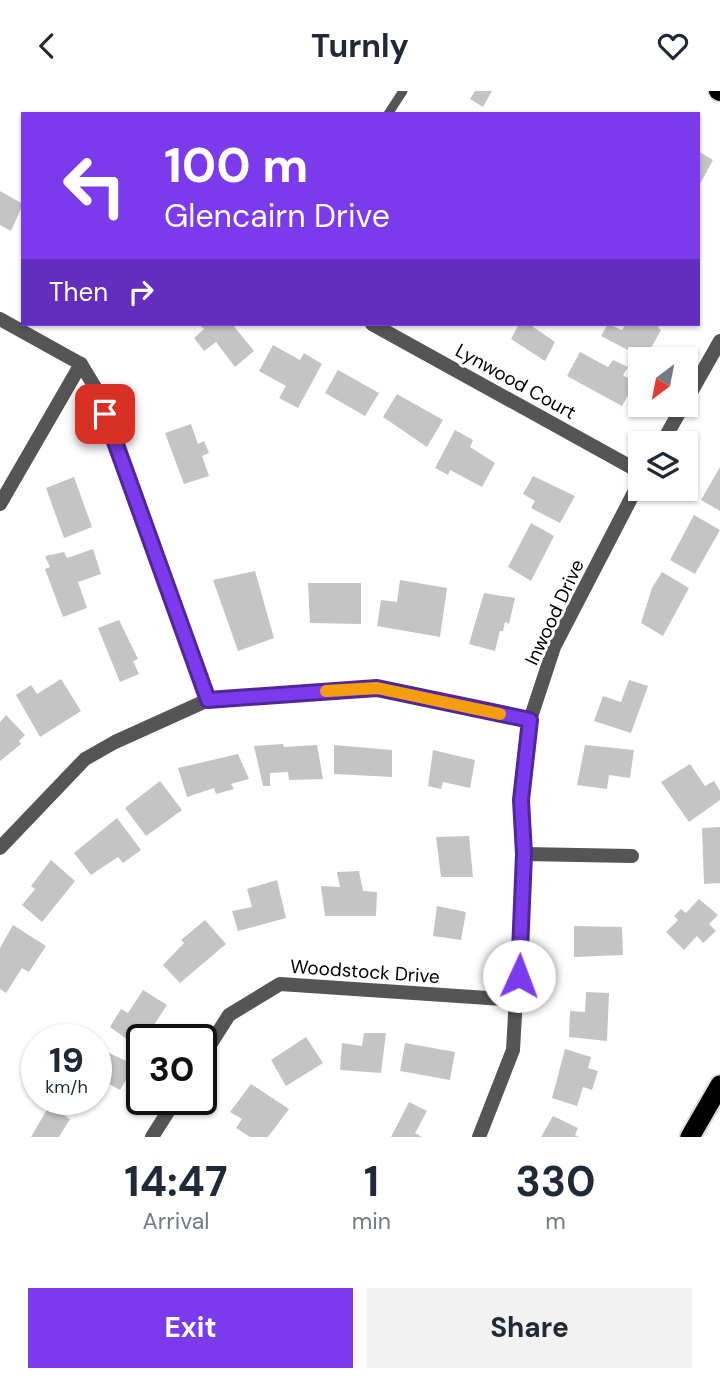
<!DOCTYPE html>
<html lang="en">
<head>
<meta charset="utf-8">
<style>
  :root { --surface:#fff; --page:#f2f2f3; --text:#1f2937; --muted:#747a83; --accent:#7c3aed }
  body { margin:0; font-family:"DM Sans",sans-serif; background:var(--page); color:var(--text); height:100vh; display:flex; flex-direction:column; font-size:26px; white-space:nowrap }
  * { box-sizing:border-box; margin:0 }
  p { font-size:23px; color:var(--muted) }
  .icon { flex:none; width:38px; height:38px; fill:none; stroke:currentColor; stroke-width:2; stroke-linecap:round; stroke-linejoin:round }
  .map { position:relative; height:1046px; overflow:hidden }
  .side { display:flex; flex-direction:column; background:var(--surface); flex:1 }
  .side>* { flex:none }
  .guide { position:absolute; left:21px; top:21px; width:679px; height:214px; border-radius:0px; box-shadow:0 2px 5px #0004; background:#7c3aed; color:#fff; overflow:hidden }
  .needle { width:46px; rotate:212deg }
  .buttons { position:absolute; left:628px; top:256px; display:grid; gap:14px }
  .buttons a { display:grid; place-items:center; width:70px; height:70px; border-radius:0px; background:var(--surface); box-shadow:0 2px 5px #0004; font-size:35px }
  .speed { position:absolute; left:21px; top:933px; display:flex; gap:14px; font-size:35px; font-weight:700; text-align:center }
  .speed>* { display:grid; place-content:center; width:91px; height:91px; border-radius:50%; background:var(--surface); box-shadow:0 2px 5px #0004; line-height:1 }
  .speed small { font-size:18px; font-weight:400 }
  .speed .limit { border:4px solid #111; border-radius:10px; background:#fff; color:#111 }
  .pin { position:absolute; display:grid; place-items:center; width:60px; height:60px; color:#fff; margin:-30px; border-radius:14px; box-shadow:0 4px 10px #0006 }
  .me { position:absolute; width:77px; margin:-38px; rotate:2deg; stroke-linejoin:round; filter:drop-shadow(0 0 5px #0008) }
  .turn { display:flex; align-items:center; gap:24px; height:147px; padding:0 28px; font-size:32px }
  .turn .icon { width:91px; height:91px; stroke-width:2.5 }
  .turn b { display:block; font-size:49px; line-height:60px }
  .then { display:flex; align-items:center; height:66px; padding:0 28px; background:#0003; gap:14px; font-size:26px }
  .eta { display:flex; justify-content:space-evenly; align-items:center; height:119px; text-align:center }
  .eta b { font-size:42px; font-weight:700; line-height:49px }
  .button { display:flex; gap:14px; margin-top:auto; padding:14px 28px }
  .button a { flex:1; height:80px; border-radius:0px; background:var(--accent); color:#fff; font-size:28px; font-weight:700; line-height:80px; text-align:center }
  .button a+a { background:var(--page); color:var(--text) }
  header { display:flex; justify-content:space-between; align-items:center; height:91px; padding:0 28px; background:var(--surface); font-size:32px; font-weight:700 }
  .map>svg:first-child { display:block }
  .building { fill:#c4c4c4 }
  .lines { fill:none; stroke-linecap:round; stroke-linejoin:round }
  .primary-casing { stroke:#dbdbdb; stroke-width:21 }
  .trunk-casing { stroke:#dbdbdb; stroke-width:23 }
  .service { stroke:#555; stroke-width:9 }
  .minor { stroke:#555; stroke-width:14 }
  .primary { stroke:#000; stroke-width:18 }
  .trunk { stroke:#000; stroke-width:19 }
  .route-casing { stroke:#51269a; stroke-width:18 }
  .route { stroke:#7c3aed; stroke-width:12 }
  .slow { stroke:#f59e0b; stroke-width:12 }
  .labels { text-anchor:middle; stroke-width:6; stroke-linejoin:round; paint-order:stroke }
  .street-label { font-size:19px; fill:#000; stroke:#fff }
</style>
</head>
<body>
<header><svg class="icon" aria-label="back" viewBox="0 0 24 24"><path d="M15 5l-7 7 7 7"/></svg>Turnly<svg class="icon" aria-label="heart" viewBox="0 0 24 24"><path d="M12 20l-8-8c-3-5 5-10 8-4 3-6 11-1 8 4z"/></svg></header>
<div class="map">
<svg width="720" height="1046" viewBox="0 0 720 1046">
  <rect width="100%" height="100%" fill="#fff"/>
  <g class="building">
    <polygon points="475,0 492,0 483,16 470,8"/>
    <polygon points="698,60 713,69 700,93 698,92"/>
    <polygon points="0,100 23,113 11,140 0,134"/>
    <polygon points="199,233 232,233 254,260 235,276 216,251 204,260 194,247 204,238"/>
    <polygon points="519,233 529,233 555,251 545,270 511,248"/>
    <polygon points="608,233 622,239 626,233 660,233 658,237 661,239 645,268 601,245"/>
    <polygon points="273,254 300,269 304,262 322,273 298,317 279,307 286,295 259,280"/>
    <polygon points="580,261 608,276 613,269 628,276 623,284 635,292 622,315 567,285"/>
    <polygon points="338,279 379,302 365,325 325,302"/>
    <polygon points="397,303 443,329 427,356 383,326"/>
    <polygon points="191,333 198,353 204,350 209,362 202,365 209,385 184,393 165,342"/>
    <polygon points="455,339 473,349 470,356 495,372 482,396 450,379 448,384 435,377"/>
    <polygon points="720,376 720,420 701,409"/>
    <polygon points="533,385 575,405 560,432 531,417 535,410 523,403"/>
    <polygon points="74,386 92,436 64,447 46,397"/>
    <polygon points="694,424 720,439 695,483 670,469"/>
    <polygon points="531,432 554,445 531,490 508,476"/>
    <polygon points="93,458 101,483 78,491 87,517 63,526 45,478 50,476 45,465 64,461 67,467"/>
    <polygon points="255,480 274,547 238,560 213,489"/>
    <polygon points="662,481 689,497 663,545 641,532 652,497"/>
    <polygon points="400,489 447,497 440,546 377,535 381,509 397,511"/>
    <polygon points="308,492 361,492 361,533 310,532"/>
    <polygon points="484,502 515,507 509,533 505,531 503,540 500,540 495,560 469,553"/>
    <polygon points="119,529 138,568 133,570 139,583 120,591 98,537"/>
    <polygon points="61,588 81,620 40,646 16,604 31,594 37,603"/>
    <polygon points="629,589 648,595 631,642 594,630 603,605 621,611"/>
    <polygon points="6,624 25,644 19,650 21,653 0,670 0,631"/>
    <polygon points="283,653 284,656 317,654 323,688 289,689 288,681 270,682 270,695 263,695 254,655"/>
    <polygon points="334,654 392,659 392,686 334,683"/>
    <polygon points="585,654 634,659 630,687 609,684 607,698 577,694"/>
    <polygon points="433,659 475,669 470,697 443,691 441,698 428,695"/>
    <polygon points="238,663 249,688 231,693 234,698 216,703 214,697 187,706 178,677"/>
    <polygon points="690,673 705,695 714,690 720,700 720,709 689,731 661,691"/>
    <polygon points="160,690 182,719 146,745 125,717"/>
    <polygon points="117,727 141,759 123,772 118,766 91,784 74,762"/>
    <polygon points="720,736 720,792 704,793 702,737"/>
    <polygon points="469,745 473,786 441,786 436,746"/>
    <polygon points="51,769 75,790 42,831 22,814 35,798 31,795"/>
    <polygon points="359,780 363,800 377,801 376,825 325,825 321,795 340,796 337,781"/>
    <polygon points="277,789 286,827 238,840 232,820 252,816 247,798"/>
    <polygon points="699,808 718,824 709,833 716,840 703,852 697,845 684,859 666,841 678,829 674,825 681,818 686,822"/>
    <polygon points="437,815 466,821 461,849 433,845"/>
    <polygon points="205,829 226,853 180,892 163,874 184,852 181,849"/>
    <polygon points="13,834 46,855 29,881 22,877 6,902 0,898 0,857"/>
    <polygon points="574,835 622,836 623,864 574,866"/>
    <polygon points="143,899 167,914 139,957 110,936 121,918 128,922"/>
    <polygon points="586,901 609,902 607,950 569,946 570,920 585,921"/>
    <polygon points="364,942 386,942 381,982 340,979 342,952 362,955"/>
    <polygon points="306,946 323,972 286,995 271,969"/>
    <polygon points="405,952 455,961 450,989 400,980"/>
    <polygon points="96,956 135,974 120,999 104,990 96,1004"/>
    <polygon points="565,958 591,966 588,977 598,980 592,999 583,996 577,1015 552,1007"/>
    <polygon points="251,993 289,1018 268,1046 250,1046 236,1037 242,1028 230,1021"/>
    <polygon points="409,1011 427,1020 415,1042 422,1046 391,1046"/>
    <polygon points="49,1015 70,1028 59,1046 31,1046"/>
    <polygon points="553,1025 578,1037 575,1044 579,1046 541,1046"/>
  </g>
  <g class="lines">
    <defs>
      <polyline id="primary" points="718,0 720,1"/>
      <polyline id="trunk" points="690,1046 720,994"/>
    </defs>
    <use href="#primary" class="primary-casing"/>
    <use href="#trunk" class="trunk-casing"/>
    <polyline class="service" points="388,23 403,0"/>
    <g class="minor">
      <polyline points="0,228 81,273 96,298 208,609"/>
      <polyline points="372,233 640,381"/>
      <polyline points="686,310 720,250"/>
      <polyline points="662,352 684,313"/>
      <polyline points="0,413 81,273"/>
      <polyline points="0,757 85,668 115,651 208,609 377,597 530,629"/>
      <polyline points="524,763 632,765"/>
      <polyline points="201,968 229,924 280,893 518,909"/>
      <polyline points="152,1046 176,1008"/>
      <polyline points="479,1046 513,959 524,763 521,709 530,629 554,556 640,390"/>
    </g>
    <use href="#primary" class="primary"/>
    <use href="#trunk" class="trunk"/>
  </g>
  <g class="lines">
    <defs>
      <polyline id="route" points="105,323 208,609 377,597 530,629 521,709 524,763 519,885"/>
    </defs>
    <use href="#route" class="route-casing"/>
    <use href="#route" class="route"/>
    <polyline class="slow" points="326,600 377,597 500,623"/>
  </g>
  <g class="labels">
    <g class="street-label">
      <text transform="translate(516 290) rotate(29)" y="7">Lynwood Court</text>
      <text transform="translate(554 521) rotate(-65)" y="7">Inwood Drive</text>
      <text transform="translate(365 880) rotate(4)" y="7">Woodstock Drive</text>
    </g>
  </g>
</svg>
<div class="buttons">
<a><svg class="needle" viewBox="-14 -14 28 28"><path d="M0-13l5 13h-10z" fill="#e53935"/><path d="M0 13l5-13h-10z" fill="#747a83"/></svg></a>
<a><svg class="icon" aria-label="layers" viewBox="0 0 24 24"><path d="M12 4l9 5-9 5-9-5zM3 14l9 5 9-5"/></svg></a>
</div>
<div class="speed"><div>19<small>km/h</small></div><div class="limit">30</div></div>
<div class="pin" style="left:105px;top:323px;background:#d93025"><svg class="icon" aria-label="arrive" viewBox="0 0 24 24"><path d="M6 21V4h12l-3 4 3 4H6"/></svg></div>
<svg class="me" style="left:519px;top:885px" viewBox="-20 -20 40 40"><circle r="19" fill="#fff"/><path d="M0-13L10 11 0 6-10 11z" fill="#7c3aed"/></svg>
<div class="guide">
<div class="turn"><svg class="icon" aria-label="left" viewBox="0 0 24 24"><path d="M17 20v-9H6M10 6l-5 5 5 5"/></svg><div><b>100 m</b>Glencairn Drive</div></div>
<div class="then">Then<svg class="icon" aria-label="right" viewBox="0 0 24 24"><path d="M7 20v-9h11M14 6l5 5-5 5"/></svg></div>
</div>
</div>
<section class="side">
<div class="eta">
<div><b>14:47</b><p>Arrival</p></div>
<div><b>1</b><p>min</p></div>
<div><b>330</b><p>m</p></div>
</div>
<div class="button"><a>Exit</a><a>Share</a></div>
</section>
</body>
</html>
